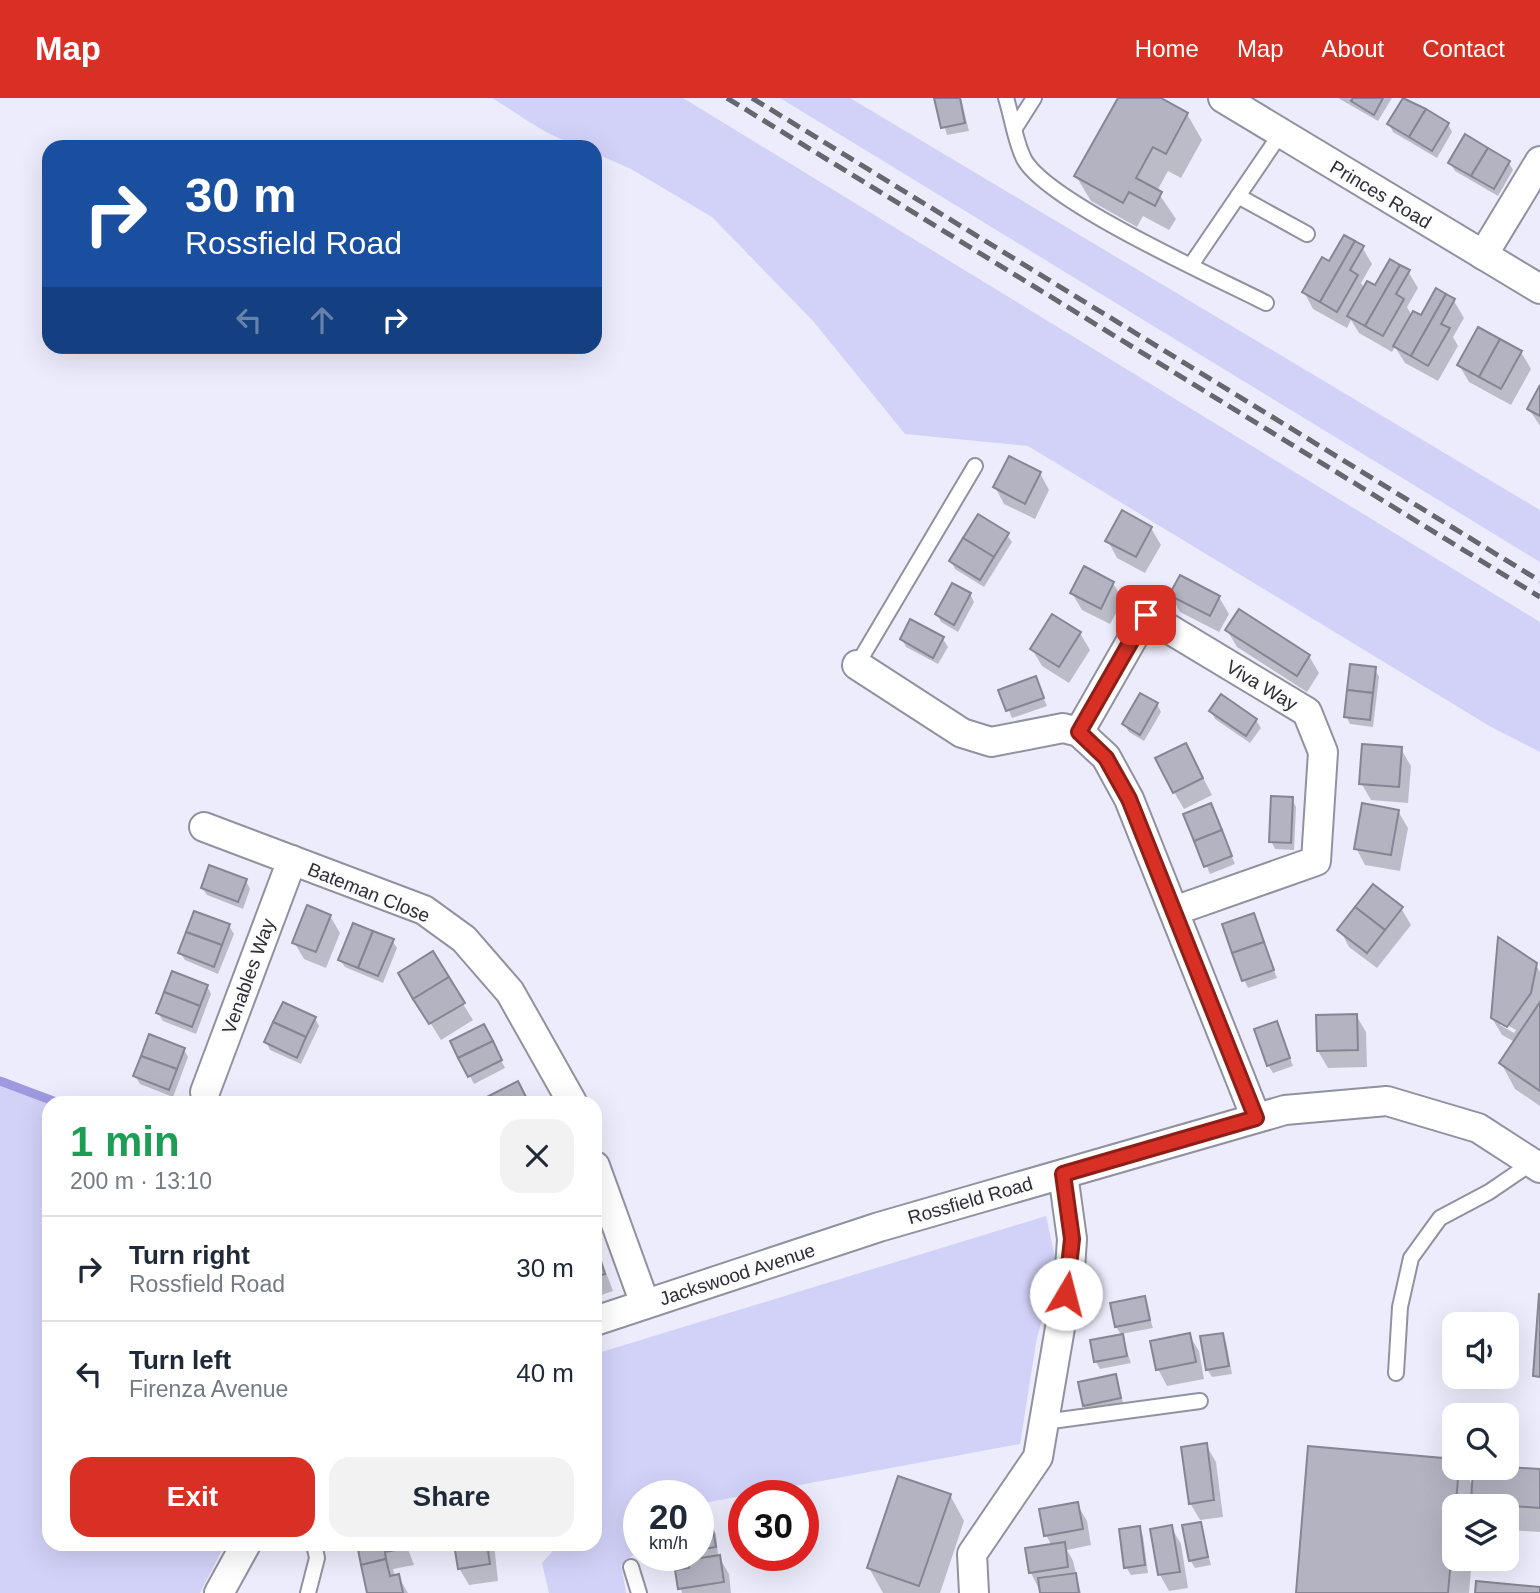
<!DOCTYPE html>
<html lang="en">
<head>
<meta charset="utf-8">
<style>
  :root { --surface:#fff; --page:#f2f2f3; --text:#1f2937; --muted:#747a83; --line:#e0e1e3; --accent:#d93025 }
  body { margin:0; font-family:Helvetica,sans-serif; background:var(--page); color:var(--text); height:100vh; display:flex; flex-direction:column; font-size:26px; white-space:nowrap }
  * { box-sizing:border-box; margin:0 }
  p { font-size:23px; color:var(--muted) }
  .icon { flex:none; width:38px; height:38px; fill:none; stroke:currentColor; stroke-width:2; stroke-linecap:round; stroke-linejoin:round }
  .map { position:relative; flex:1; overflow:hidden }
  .details { position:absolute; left:42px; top:998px; width:560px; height:455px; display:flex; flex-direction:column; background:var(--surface); border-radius:21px; box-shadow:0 7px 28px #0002 }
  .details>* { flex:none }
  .top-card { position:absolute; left:42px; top:42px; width:560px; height:214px; border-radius:21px; box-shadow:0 7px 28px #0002; background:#1a4fa0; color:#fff; overflow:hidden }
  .buttons { position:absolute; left:1442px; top:1214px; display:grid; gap:14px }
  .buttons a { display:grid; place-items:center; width:77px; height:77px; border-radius:14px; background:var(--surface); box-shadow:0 7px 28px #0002; font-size:35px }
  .speed { position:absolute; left:623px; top:1382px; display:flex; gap:14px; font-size:35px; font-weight:700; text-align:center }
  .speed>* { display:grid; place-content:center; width:91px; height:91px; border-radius:50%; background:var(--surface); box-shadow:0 7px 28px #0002; line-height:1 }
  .speed small { font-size:18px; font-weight:400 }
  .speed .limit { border:10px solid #d22; background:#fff; color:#111 }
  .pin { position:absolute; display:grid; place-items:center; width:60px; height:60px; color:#fff; margin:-30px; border-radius:14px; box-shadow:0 4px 10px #0006 }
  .me { position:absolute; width:77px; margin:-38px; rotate:8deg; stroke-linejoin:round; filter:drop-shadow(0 0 5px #0008) }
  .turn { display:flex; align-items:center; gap:24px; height:147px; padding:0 28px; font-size:32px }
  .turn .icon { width:91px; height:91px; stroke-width:2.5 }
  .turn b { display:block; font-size:49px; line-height:60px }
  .lanes { display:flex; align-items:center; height:66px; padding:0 28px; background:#0003; justify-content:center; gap:35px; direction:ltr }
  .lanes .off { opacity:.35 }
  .round { display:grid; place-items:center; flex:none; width:74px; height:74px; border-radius:21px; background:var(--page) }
  .summary { display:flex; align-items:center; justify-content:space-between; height:119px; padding:0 28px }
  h1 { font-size:42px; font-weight:600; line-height:52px; color:#1e9e55 }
  .button { display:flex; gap:14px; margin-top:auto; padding:14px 28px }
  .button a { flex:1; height:80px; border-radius:21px; background:var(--accent); color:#fff; font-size:28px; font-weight:600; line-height:80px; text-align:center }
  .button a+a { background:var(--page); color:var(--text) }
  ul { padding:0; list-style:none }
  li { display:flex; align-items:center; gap:21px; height:105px; padding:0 28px; border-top:2px solid var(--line) }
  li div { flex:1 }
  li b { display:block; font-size:26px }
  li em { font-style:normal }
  header { display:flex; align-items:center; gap:42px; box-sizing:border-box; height:98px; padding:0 35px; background:var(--accent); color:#fff }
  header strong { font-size:33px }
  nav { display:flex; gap:38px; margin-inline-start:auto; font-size:24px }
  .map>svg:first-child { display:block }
  .green { fill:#d2d1f8 }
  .shadow { fill:#0003; fill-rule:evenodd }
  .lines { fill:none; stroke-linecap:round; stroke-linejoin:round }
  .stream { stroke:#9f9ae0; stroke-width:9 }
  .building { fill:#b3b3c2; stroke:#858593; stroke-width:2 }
  .lane-casing { stroke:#9191a0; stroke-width:18 }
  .street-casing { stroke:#9191a0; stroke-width:32 }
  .lane { stroke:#fff; stroke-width:14 }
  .street { stroke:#fff; stroke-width:28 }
  .rail { stroke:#66666e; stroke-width:5; stroke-dasharray:14 7; stroke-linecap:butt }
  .route-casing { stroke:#8d1f18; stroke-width:18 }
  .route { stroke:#d93025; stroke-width:12 }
  .labels { text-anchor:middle; stroke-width:5; stroke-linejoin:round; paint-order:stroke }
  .street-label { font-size:19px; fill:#2d2d33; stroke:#fbfbfe }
</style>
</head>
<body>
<header>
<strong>Map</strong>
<nav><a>Home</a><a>Map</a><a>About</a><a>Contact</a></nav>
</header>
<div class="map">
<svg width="1540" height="1495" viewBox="0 0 1540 1495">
  <rect width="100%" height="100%" fill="#ececfc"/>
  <g class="green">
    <path d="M492 0H683L1540 524V654L1491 629 1028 348 905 336 813 223 712 119 631 71 595 55V49C559 49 523 18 492 0Z"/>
    <polygon points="780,0 850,0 1540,412 1540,464"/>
    <polygon points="0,983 56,1004 49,1004 49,1446 225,1446 200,1495 0,1495"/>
    <polygon points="1046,1118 1056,1164 1036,1245 1020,1346 698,1406 698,1398 639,1398 639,1452 621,1467 626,1495 549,1495 542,1465 559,1446 595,1446 595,1256"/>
  </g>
  <g class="shadow">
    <polygon points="936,0 961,0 969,33 947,37"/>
    <polygon points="1120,0 1158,0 1187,16 1202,42 1181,80 1168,73 1157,93 1176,121 1169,132 1143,118 1137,129 1091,103 1076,78"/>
    <polygon points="1338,0 1392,0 1378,23"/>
    <polygon points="1389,26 1448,26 1452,34 1437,60 1393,34"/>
    <polygon points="1450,65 1509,65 1513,72 1498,98 1455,73"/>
    <polygon points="1362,149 1372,166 1361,185 1365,191 1376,190 1408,173 1418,190 1407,209 1412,218 1421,219 1454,203 1464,220 1453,239 1458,248 1438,283 1405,265 1395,249 1392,254 1359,235 1351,222 1347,230 1313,211 1304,194 1330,166"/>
    <polygon points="1521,254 1531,271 1511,307 1469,284 1459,267"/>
    <polygon points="1540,291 1540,328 1529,311"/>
    <polygon points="1040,375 1049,392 1035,421 1004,406 995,389"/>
    <polygon points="1151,430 1161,447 1145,475 1117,460 1108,443"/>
    <polygon points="1007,437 1012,444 984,489 955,471 951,463"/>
    <polygon points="1113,485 1123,502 1110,526 1082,512 1072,495"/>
    <polygon points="970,496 974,504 958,534 941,524 937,516"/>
    <polygon points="1171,497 1219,499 1229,516 1219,534 1180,514"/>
    <polygon points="1227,532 1309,558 1319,575 1307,594 1237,549"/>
    <polygon points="1080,535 1090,552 1069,585 1042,568 1032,551"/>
    <polygon points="902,541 943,541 948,549 938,566 906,549"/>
    <polygon points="1375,571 1379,579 1373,629 1350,626 1346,618"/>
    <polygon points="1035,581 1047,608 1012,620 1001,593"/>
    <polygon points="1157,606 1161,614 1144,643 1129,634 1124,626"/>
    <polygon points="1211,613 1256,622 1261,630 1250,645 1215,621"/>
    <polygon points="1401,651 1411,668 1408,705 1371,702 1361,685"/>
    <polygon points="1195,664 1212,697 1184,711 1174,694"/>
    <polygon points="1292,701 1296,709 1294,752 1275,751 1271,743"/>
    <polygon points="1210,707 1235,766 1210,776 1185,717"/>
    <polygon points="1398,713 1408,730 1400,773 1365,767 1356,750"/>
    <polygon points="246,783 250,791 243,811 207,797 202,790"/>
    <polygon points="1401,810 1411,827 1377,870 1349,849 1340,832"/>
    <polygon points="1253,817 1277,880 1248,890 1244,882"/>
    <polygon points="330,818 340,835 326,870 304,861 294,844"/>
    <polygon points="229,828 234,836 218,876 185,862 180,855"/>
    <polygon points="392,842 397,850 383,885 345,869 340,862"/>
    <path d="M1536 867 1540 874V1008L1515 991 1501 965 1515 944 1502 937 1492 920ZM1500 923 1516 932 1514 935 1500 927Z"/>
    <polygon points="207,888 211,896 196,936 163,923 158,915"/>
    <polygon points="410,892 463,906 473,922 441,942"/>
    <polygon points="1356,917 1366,934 1367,969 1328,970 1318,953"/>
    <polygon points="315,920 319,928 301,966 270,952 266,944"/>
    <polygon points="1280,933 1293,968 1273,975 1268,967"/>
    <polygon points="488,936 505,970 474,986 452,944"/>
    <polygon points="184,952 188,959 173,999 140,986 135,978"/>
    <polygon points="517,986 527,1004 487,1004 486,1002"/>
    <polygon points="595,1145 613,1193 595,1199"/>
    <polygon points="1144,1200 1153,1230 1121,1236 1131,1265 1100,1271 1096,1264 1122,1238 1116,1229"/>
    <polygon points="1222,1236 1226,1244 1232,1276 1212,1279 1207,1271"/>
    <polygon points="1189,1237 1199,1253 1204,1281 1167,1288 1158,1271"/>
    <polygon points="1115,1278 1124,1308 1089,1315 1084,1308"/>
    <polygon points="1206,1347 1216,1364 1223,1419 1200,1422 1190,1405"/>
    <polygon points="1310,1350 1454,1363 1454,1370 1463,1370 1474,1390 1540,1373 1540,1434 1507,1432 1507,1409 1454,1409 1454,1461 1472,1461 1469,1495 1297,1495"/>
    <polygon points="950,1397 964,1423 940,1495 883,1495 869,1470"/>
    <polygon points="1077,1406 1087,1423 1091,1447 1067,1452 1073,1463 1081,1495 1041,1495 1031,1475 1027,1451 1052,1448 1046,1437"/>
    <polygon points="1200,1425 1211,1467 1195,1470 1190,1462"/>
    <polygon points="711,1428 716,1436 718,1457 729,1476 731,1495 682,1495 677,1474 691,1471 689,1462 682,1464 679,1458 698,1458 698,1430"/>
    <polygon points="1171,1429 1181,1446 1188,1490 1169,1493 1160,1477"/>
    <polygon points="1139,1430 1143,1438 1148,1475 1131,1477 1126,1469"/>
    <polygon points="359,1446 406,1446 414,1467 393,1471 395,1479 398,1478 408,1495 369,1495"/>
    <polygon points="456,1446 494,1446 498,1483 469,1487 459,1470"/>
    <polygon points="509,1446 535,1446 535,1448 513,1451"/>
  </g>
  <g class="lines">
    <polyline class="stream" points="0,983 56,1004"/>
  </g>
  <g class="building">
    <polygon points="934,0 960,0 965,25 941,30"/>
    <polygon points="1118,0 1161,0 1188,15 1166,56 1153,49 1136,80 1162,94 1155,108 1129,94 1123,105 1074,78"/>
    <polygon points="1353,0 1383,0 1374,17 1351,3"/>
    <polygon points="1403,0 1426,11 1409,39 1387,26"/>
    <polygon points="1426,11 1449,25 1432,53 1409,39"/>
    <polygon points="1465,36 1488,50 1471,78 1448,65"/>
    <polygon points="1488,50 1510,63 1494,91 1471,78"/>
    <polygon points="1344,137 1355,143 1320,204 1302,194 1322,159 1329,163"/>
    <polygon points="1355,143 1364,148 1350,172 1358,177 1337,214 1320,204"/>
    <polygon points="1390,161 1400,167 1365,228 1347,218 1367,183 1375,187"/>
    <polygon points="1400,167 1410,172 1396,196 1404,201 1383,238 1365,228"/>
    <polygon points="1436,190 1446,196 1411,258 1393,248 1413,213 1421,217"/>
    <polygon points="1446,196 1455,201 1441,226 1450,230 1428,268 1411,258"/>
    <polygon points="1478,229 1500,241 1479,279 1457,267"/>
    <polygon points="1500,241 1522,253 1501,291 1479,279"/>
    <polygon points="1540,287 1540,318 1527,311"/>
    <polygon points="1009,358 1041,374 1025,406 993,389"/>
    <polygon points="1122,412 1152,429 1136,459 1105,443"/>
    <polygon points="978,416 1009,435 994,459 963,440"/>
    <polygon points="963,440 994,459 980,482 949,463"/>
    <polygon points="1084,468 1114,484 1101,511 1070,495"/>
    <polygon points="1180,477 1220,498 1210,518 1169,497"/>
    <polygon points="952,485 971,495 954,527 935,516"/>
    <polygon points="1239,511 1310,557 1297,578 1225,532"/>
    <polygon points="1052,516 1081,534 1059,569 1030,551"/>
    <polygon points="910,521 944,539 933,560 900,541"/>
    <polygon points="1350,566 1376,569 1373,595 1347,592"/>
    <polygon points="1036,578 1044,600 1006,613 998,592"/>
    <polygon points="1347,592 1373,595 1370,622 1344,619"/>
    <polygon points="1140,595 1158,605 1140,637 1122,626"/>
    <polygon points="1221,596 1257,621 1246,638 1209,613"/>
    <polygon points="1186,645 1203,680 1173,695 1155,660"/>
    <polygon points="1362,646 1402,649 1399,689 1359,686"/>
    <polygon points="1271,698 1293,699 1291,745 1269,744"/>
    <polygon points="1211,705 1222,732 1194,743 1183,716"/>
    <polygon points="1362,705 1399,712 1391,757 1354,751"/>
    <polygon points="1222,732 1232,758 1204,769 1194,743"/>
    <polygon points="209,767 247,781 238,804 201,790"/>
    <polygon points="1373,786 1403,809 1385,832 1355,809"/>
    <polygon points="307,807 331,817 316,854 292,845"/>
    <polygon points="1355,809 1385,832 1367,855 1337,832"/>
    <polygon points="194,813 230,826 222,847 186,834"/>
    <polygon points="1254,815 1264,844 1232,855 1222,826"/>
    <polygon points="353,825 373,833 358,870 338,862"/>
    <polygon points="373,833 394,841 378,878 358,870"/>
    <polygon points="186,834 222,847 214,869 178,855"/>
    <polygon points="1498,839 1537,865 1531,895 1507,929 1491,920"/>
    <polygon points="1264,844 1274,872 1242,883 1232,855"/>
    <polygon points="433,853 449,879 413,901 398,875"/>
    <polygon points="172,873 208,887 200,908 164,894"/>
    <polygon points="449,879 465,905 429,926 413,901"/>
    <polygon points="164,894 200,908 192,929 156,915"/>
    <polygon points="283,904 316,919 306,939 273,924"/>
    <polygon points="1540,904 1540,993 1499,965"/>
    <polygon points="1357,916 1358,952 1317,953 1316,917"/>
    <polygon points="1277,923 1290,960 1267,968 1254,931"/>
    <polygon points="273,924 306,939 297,960 264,944"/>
    <polygon points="484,926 493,943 458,960 450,943"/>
    <polygon points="149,936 185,950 177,971 141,958"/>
    <polygon points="493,943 502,962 468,979 458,960"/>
    <polygon points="141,958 177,971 169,992 133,978"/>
    <polygon points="518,983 527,1001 519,1004 485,1004 483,1001"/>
    <polygon points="595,1144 605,1176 595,1179"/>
    <polygon points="1539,1196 1540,1196 1540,1279 1533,1278"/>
    <polygon points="1145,1198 1150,1222 1115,1229 1110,1205"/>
    <polygon points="1190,1235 1196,1264 1156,1272 1150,1243"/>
    <polygon points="1223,1235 1229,1268 1206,1272 1200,1238"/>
    <polygon points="1123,1236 1127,1258 1094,1264 1090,1242"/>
    <polygon points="1116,1276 1121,1300 1083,1308 1078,1284"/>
    <polygon points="1207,1345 1214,1402 1189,1406 1181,1349"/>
    <polygon points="1308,1348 1454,1361 1454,1370 1459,1370 1448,1495 1296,1495"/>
    <polygon points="1507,1369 1540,1371 1540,1410 1471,1405 1473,1370"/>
    <polygon points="898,1378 951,1396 919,1488 867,1470"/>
    <polygon points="1078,1404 1083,1431 1044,1438 1039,1411"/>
    <polygon points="1201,1424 1208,1459 1189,1463 1182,1427"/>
    <polygon points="712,1426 716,1449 698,1452 698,1428"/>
    <polygon points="1172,1427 1180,1474 1158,1477 1150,1431"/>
    <polygon points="1140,1428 1145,1467 1124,1470 1119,1431"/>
    <polygon points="1065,1444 1068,1469 1029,1475 1025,1450"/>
    <polygon points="357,1446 405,1446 406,1450 385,1454 386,1461 361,1467"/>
    <polygon points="454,1446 487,1446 490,1466 458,1471"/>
    <polygon points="720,1457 724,1484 678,1491 675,1472 689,1470 688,1462"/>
    <polygon points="386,1461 390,1478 399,1476 403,1495 367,1495 361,1467"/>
    <polygon points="1076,1475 1079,1495 1040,1495 1038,1480"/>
    <polygon points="1476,1483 1540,1489 1540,1495 1475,1495"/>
  </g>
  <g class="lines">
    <defs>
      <g id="lane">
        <path d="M1006 0C1012 19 1015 43 1024 61 1047 104 1217 180 1266 205"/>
        <polyline points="1015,30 1034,0"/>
        <polyline points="1238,98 1307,136"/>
        <polyline points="1191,167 1281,35"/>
        <polyline points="857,567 975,368"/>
        <polyline points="1396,1275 1400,1209 1411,1160 1440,1120 1489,1094 1533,1064"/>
        <polyline points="1044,1324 1200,1303"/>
        <polyline points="631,1469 639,1495"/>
        <polyline points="308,1495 317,1460 314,1446"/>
      </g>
      <g id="street">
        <polyline points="1223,0 1540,191"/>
        <polyline points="1483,157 1540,63"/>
        <polyline points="857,567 962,635 991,644 1063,630 1079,634 1106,659 1129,701 1256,1020"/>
        <polyline points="1079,634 1146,517 1307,614 1323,654 1316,763 1174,813"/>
        <polyline points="204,729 424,812 464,841 510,894 572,1004"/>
        <polyline points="205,994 292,762"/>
        <polyline points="595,1068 645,1206"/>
        <polyline points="595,1223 879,1129 1285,1012 1387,1003 1478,1030 1540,1070"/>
        <polyline points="219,1495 246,1446"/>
        <polyline points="974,1495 972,1456 1038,1359 1070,1171 1072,1141 1063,1076"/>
      </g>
    </defs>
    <use href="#lane" class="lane-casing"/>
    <use href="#street" class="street-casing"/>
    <use href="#lane" class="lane"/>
    <use href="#street" class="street"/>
    <g class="rail">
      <polyline points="727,0 1540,499"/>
      <polyline points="752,0 1540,483"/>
    </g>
  </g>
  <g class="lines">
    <defs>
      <polyline id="route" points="1066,1196 1072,1141 1063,1076 1256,1020 1129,701 1106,660 1079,634 1146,517"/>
    </defs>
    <use href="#route" class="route-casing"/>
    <use href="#route" class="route"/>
  </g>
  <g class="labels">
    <g class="street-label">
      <text transform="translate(1381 96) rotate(31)" y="7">Princes Road</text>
      <text transform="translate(1262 587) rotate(31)" y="7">Viva Way</text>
      <text transform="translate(369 794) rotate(22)" y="7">Bateman Close</text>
      <text transform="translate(248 878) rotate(-70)" y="7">Venables Way</text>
      <text transform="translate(970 1102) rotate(-16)" y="7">Rossfield Road</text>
      <text transform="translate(737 1176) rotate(-18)" y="7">Jackswood Avenue</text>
    </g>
  </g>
</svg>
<div class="buttons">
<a><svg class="icon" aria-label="sound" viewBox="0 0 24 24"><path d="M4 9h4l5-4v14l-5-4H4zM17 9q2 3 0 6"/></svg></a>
<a><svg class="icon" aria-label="search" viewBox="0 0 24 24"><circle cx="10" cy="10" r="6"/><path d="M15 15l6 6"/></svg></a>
<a><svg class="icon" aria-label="layers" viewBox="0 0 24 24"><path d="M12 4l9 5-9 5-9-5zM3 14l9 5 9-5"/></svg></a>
</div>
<div class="speed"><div>20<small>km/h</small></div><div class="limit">30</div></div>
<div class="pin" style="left:1146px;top:517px;background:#d93025"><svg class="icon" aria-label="arrive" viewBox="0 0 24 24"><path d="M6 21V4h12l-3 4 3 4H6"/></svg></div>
<svg class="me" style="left:1066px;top:1196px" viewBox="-20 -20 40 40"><circle r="19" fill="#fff"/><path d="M0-13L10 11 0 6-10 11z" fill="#d93025"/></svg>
<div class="top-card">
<div class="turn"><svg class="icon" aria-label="right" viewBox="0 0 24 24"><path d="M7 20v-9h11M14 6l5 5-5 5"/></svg><div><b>30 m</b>Rossfield Road</div></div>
<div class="lanes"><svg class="icon off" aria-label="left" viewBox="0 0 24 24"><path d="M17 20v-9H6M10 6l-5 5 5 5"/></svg><svg class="icon off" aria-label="ahead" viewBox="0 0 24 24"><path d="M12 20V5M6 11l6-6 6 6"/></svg><svg class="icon" aria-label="right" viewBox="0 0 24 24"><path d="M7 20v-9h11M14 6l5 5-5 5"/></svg></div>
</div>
<section class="details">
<div class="summary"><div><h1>1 min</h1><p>200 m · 13:10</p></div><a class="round"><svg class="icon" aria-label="close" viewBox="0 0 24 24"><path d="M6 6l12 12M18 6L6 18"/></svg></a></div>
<ul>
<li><svg class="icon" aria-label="right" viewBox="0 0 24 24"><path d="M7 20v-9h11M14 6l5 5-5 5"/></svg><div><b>Turn right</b><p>Rossfield Road</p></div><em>30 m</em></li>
<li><svg class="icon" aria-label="left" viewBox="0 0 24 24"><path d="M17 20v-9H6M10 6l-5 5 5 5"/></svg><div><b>Turn left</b><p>Firenza Avenue</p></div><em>40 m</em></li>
</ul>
<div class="button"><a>Exit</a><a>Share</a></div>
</section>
</div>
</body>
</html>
